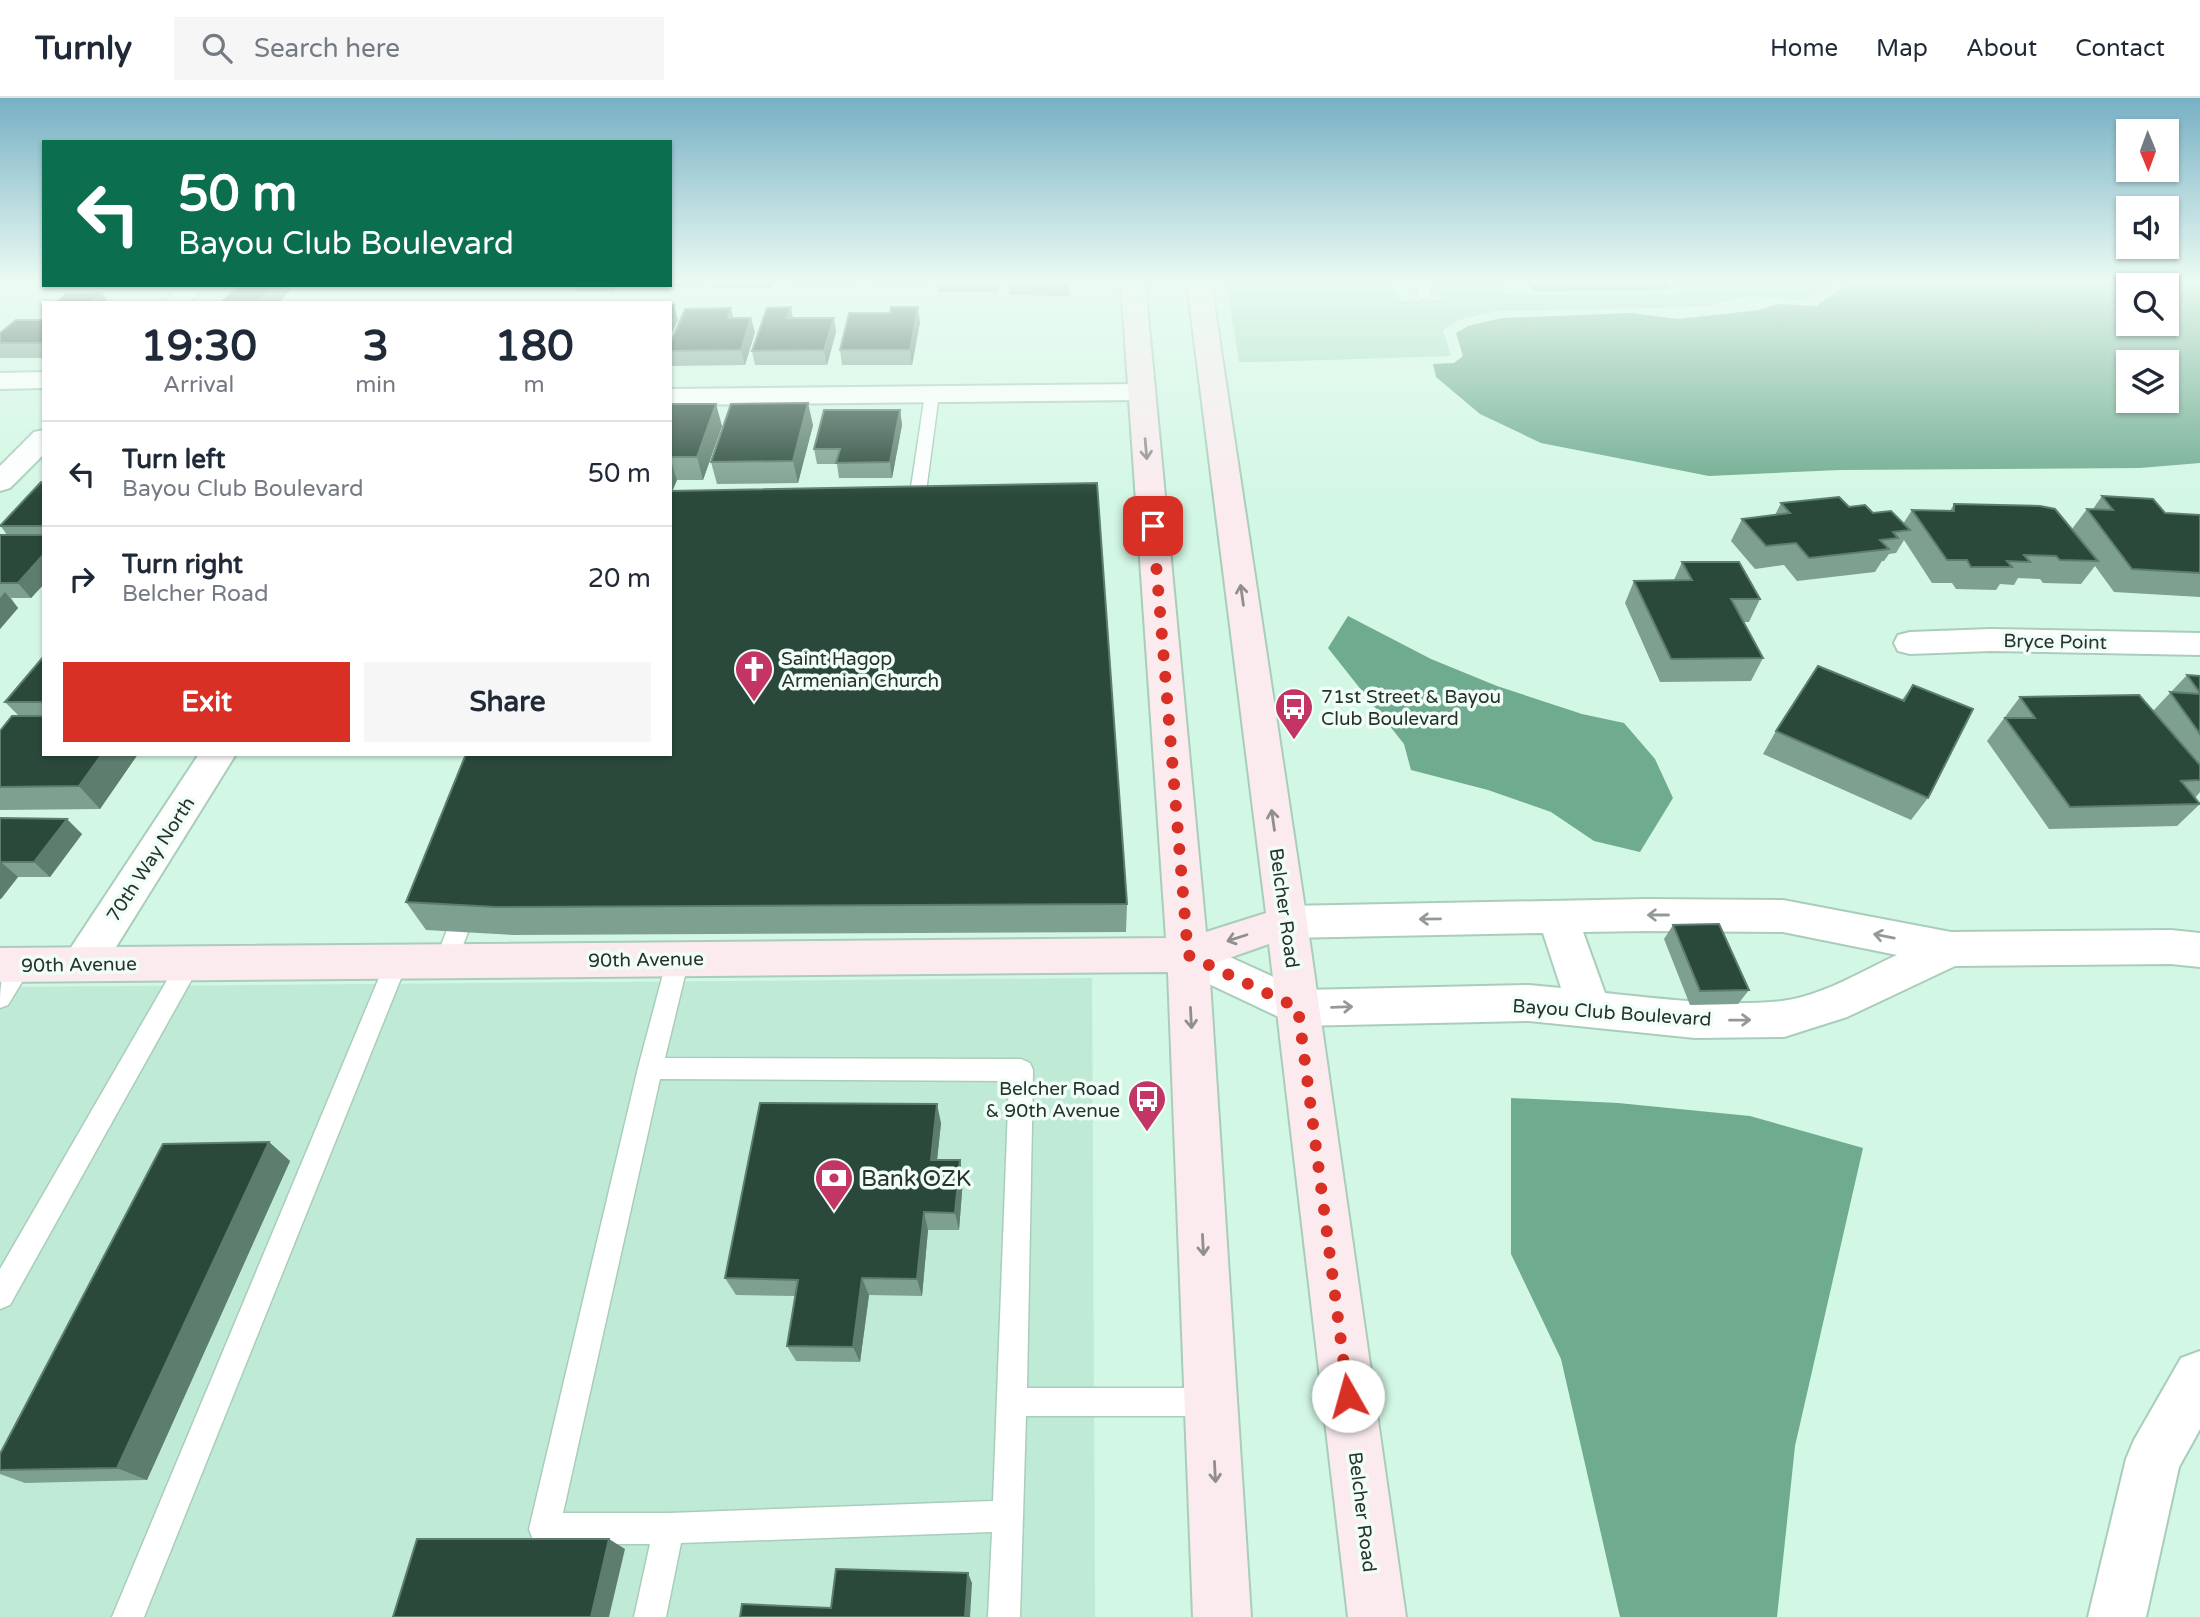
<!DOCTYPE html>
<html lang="en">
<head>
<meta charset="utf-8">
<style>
  :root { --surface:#fff; --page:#f6f6f7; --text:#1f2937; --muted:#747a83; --line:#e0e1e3; --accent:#d93025 }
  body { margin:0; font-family:"Varela Round",sans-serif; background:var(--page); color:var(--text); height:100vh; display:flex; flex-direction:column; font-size:26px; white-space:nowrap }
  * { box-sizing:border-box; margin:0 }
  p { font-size:23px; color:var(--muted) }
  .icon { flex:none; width:38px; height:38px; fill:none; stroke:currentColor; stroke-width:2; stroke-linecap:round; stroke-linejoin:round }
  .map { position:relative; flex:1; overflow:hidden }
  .drawer { position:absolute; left:42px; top:203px; width:630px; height:455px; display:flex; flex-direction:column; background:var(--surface); border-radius:0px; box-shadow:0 2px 5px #0004 }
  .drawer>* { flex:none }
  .top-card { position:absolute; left:42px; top:42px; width:630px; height:147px; border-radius:0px; box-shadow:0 2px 5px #0004; background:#0b6e4f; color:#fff; overflow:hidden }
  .needle { width:46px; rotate:179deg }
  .fabs { position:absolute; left:2116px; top:21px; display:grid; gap:14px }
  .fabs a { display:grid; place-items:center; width:63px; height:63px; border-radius:0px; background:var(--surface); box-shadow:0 2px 5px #0004; font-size:35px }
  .pin { position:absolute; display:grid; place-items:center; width:60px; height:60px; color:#fff; margin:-30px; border-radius:14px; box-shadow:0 4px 10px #0006 }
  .me { position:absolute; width:77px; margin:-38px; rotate:353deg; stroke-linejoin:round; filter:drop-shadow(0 0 5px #0008) }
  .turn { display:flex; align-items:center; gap:24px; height:147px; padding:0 21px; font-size:32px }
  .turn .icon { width:91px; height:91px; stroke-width:2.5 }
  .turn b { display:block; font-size:49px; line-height:60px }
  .eta { display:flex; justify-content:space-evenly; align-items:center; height:119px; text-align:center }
  .eta b { font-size:42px; font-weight:800; line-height:49px }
  .cta { display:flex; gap:14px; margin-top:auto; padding:14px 21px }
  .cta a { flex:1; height:80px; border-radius:0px; background:var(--accent); color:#fff; font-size:28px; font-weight:800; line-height:80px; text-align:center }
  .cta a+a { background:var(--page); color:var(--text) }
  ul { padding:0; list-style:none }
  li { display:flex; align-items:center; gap:21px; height:105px; padding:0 21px; border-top:2px solid var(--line) }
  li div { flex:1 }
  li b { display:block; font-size:26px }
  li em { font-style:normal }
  header { display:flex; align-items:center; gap:42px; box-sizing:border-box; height:98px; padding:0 35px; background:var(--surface); border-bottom:2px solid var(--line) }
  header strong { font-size:33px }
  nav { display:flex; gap:38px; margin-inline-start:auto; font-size:24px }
  .search { width:490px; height:63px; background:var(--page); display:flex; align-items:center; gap:18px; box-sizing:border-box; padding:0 24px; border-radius:0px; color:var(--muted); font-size:26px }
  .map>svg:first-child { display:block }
  .built { fill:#bfead6 }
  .green { fill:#a7ddc3 }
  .water { fill:#6eab8f; fill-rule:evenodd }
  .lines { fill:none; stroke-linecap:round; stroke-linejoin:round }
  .lane-casing { stroke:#aacdbb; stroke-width:3 }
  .street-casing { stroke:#aacdbb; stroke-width:4 }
  .secondary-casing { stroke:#aacdbb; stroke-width:4 }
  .lane { fill:#fff; fill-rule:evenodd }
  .street { fill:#fff; fill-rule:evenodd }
  .secondary { fill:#fbebee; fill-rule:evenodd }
  .wall { fill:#7ea090 }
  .shaded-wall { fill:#5d7d6e }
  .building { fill:#2a493b; stroke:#5d7d6e; stroke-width:2 }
  .oneway { stroke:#908f8d }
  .oneway2 { stroke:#929996 }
  .route { stroke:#d93025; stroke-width:12; stroke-dasharray:0 21.6 }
  .labels { text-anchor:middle; stroke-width:7; stroke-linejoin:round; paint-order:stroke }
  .street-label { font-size:19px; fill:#25332c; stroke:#f0fef7 }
  .poi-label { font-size:19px; fill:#25332c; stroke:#f0fef7; text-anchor:start }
  .near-poi-label { font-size:23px; fill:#25332c; stroke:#f0fef7; text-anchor:start }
</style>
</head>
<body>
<header>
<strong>Turnly</strong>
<div class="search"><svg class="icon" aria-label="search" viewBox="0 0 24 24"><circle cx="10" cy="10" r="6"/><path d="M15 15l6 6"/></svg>Search here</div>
<nav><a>Home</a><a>Map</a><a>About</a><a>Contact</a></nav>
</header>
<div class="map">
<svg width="2200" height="1519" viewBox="0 0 2200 1519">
  <rect width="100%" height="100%" fill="#d3f7e5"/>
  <polygon class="built" points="1092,880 1095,1519 0,1519 0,889"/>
  <polygon class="green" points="1226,185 1393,185 1400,203 1442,202 1435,185 1500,185 1505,195 1514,197 1677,196 1670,185 1833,185 1805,203 1749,198 1699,209 1496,213 1459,222 1443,232 1451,258 1259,264 1239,264"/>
  <g class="water">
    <path d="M1849 185H2200V365L2140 370 1839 372 1709 378 1541 345 1480 316 1436 279 1433 266 1454 265 1463 258 1456 235 1468 228 1502 220 1632 215 1678 221 1759 212 1777 206 1816 208ZM2128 187H2166V226H2128ZM2128 264H2166V303H2128Z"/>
    <polygon points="1348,518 1431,561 1497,588 1582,616 1624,625 1655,661 1673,700 1640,754 1594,743 1551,714 1488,692 1411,672 1404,646 1328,550"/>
    <polygon points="1511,1000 1618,1005 1750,1018 1863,1050 1795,1348 1777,1519 1620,1519 1561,1261 1511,1156"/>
  </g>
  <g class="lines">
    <defs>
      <g id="lane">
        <polygon points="1414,185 1426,185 1431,197 1430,200 1420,200"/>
        <polygon points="932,292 939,296 923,416 915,421 907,416 925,296"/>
        <polygon points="467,799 475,802 478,808 457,863 454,870 446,872 438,870 435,863 456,808 459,802"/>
        <path d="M678 852 686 854 689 861 665 960 1021 961 1030 965 1033 972 1027 1290H1211L1221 1294 1225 1304 1221 1314 1211 1318H1026L1020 1519H988L992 1434 681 1445 666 1519H634L650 1446H544L533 1442 529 1431 638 970 667 861 670 854ZM660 981 1009 983 993 1403 669 1415H563Z"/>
        <polygon points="397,854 405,856 408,863 144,1519 112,1519 386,863 389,856"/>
        <polygon points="189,856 197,858 200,865 197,872 10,1207 0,1211 0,1171 181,858"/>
        <path d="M22 857 30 859 33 866 8 907 0 910C0 890 0 864 22 857Z"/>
      </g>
      <g id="street">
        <polygon points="180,187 204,187 189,205 164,205"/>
        <polygon points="44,274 44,290 0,291 0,275"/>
        <polygon points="1142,286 1151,288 1155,294 1151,300 1142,302 670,307 670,291"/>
        <polygon points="44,332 44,356 10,390 0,393 0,368 34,334"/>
        <polygon points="1991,531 2200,535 2200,557 1991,553 1910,556 1898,553 1894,545 1898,537 1910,534"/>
        <polygon points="199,656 236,656 98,878 83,883 68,878 62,866 68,854"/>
        <path d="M1646 801 1783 802 1951 834 2171 832 2200 835V869L2171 866 1955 868 1847 919 1784 939 1695 940 1529 923 1298 928 1173 869 1167 857 1173 845 1188 840 1302 892 1529 887 1561 890 1543 835 1287 840 1273 835 1267 824 1273 813 1287 808ZM1646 833 1783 834 1897 857C1862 873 1822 898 1782 903 1724 909 1663 901 1605 895L1583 834Z"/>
        <polygon points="2200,1253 2200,1331 2179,1369 2146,1519 2088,1519 2126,1361 2134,1342 2181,1260"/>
      </g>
      <polygon id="secondary" points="1121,185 1145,185 1206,834 1266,815 1187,185 1211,185 1307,824 1406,1519 1348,1519 1269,846 1209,867 1251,1519 1193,1519 1168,874 0,884 0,850 1166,840"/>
    </defs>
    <use href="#lane" class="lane-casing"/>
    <use href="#street" class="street-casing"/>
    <use href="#secondary" class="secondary-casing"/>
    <use href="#lane" class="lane"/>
    <use href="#street" class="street"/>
    <use href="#secondary" class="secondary"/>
  </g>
  <g class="wall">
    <polygon points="670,185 701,185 700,188 641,189 640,187 670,187"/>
    <polygon points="711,185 773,185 771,190 712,190"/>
    <polygon points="794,185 854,185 853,188 794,188"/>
    <polygon points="869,185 928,185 928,188 869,187"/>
    <polygon points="937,185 999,185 998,194 938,194"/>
    <polygon points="1009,185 1069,185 1069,198 1009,197"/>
    <polygon points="1529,185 1670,185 1668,192 1533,193"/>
    <polygon points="86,187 128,187 126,189 87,190"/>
    <polygon points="574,187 617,187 613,194 576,194"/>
    <polygon points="290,192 279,205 225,205 224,202"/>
    <polygon points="791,209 793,220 836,234 827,267 755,267 752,253"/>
    <polygon points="731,210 733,220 755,234 745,267 671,268 670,246"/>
    <polygon points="44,222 44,260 0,260 0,235"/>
    <polygon points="920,224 912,267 842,267 840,252"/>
    <polygon points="670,306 722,328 703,382 677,382 672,393 1127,806 1126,834 513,837 426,832 406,804 670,656"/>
    <polygon points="900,312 902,327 892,380 839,380 837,366 817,366 814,351"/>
    <polygon points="813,327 798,385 717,386 711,364"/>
    <polygon points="44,384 44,486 31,500 11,500 18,510 0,531 0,437 7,437 0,427"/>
    <polygon points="2102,398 2165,415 2200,417 2200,499 2114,494 2095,468 2081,486 2043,485 2040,481 2018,480 2014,487 2000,486 1996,492 1956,491 1952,485 1932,485 1904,442 1896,455 1889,456 1884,463 1882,463 1875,474 1797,483 1784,467 1755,471 1731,443 1742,421 1775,417 1781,405 1849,409 1873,415 1903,426 1912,412 1950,413 1954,406 2072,431 2087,411 2093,411"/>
    <polygon points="1682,464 1760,501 1749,524 1743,524 1763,560 1751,583 1660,584 1625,505 1634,483 1674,482"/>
    <polygon points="44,558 44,656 138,656 100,711 0,712 0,633 19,618 5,604"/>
    <polygon points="2187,577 2200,578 2200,694 2195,700 2200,706 2177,728 2049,731 1987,643 2020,599 2153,613"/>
    <polygon points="1913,587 1928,700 1911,722 1763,656 1776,633 1902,602"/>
    <polygon points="0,720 82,736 50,779 18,779 0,801"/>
    <polygon points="1673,827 1749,892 1738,906 1690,907 1664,841"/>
    <polygon points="941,1025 937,1062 960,1062 963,1081 959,1132 928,1132 922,1198 869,1197 860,1264 796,1263 787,1248 795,1198 736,1197 725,1180"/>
    <polygon points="269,1044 290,1063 147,1382 25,1385 0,1376 0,1356"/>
  </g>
  <g class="shaded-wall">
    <polygon points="275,187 288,187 290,192 279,205 262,205 261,202"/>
    <polygon points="611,187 617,187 613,194"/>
    <polygon points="102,195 107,202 104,205 92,205"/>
    <polygon points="674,207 678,222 670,239 670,216"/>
    <polygon points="791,209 793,224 787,220"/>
    <polygon points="918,209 920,224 912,267 910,252"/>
    <polygon points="731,210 734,224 728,220"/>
    <polygon points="751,220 755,234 745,267 741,252"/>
    <polygon points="834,220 836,234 827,267 824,252"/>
    <polygon points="808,305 813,327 798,385 793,363"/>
    <polygon points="716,306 722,328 703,382 697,359"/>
    <polygon points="900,312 902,327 892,380 890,364"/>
    <polygon points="670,360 677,382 671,396 670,393"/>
    <polygon points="44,456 44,486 31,500 18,485"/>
    <polygon points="5,494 18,510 0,531 0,500"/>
    <polygon points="102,656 138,656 100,711 79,688"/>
    <polygon points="67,721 82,736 50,779 34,764"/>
    <polygon points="1,764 18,779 1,801 0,801 0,766"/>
    <polygon points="937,1006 941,1025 935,1081 931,1062"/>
    <polygon points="269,1044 290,1063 147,1382 117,1370"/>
    <polygon points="960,1062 963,1081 959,1132 955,1115"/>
    <polygon points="924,1114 928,1132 922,1198 917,1181"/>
    <polygon points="862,1180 869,1197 860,1264 853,1249"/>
    <polygon points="609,1441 625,1451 609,1519 591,1519"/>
    <polygon points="968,1475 972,1485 970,1519 965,1519"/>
  </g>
  <g class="building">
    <polygon points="238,187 275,187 261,202 224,202"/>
    <polygon points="102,195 92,205 56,205 66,196"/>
    <polygon points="670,207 674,207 670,216"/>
    <polygon points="791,209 787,220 834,220 824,252 752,253 767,210"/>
    <polygon points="891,209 918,209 910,252 840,252 849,215 890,215"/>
    <polygon points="731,210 728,220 751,220 741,252 670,253 670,246 685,211"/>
    <polygon points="16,222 44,222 44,245 0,245 0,235"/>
    <polygon points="808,305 793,363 711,364 731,306"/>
    <polygon points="670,306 716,306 697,359 670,359"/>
    <polygon points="824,312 900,312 890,364 836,365 840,351 814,351"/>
    <polygon points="41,384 44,384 44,428 0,428"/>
    <polygon points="1097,385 1127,806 496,809 406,804 466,656 670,656 670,393"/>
    <polygon points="2102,398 2153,401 2165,415 2200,417 2200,475 2132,471 2087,411 2113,412"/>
    <polygon points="1839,399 1849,409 1865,407 1873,415 1891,413 1910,432 1893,434 1898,440 1880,442 1889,451 1809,460 1796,445 1766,448 1742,421 1790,415 1781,405"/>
    <polygon points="1954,406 2040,408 2055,411 2098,463 2060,462 2056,458 2024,457 2030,464 2007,463 2012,469 1971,469 1967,462 1947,462 1912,412 1954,413"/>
    <polygon points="0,437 44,437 44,456 18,485 0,485"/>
    <polygon points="1682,464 1739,464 1760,501 1731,501 1763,560 1671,561 1634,483 1692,482"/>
    <polygon points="44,558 44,604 5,604"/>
    <polygon points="1818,568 1904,603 1913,587 1973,611 1928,700 1776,633"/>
    <polygon points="2187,577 2200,578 2200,595"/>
    <polygon points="2170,594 2200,596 2200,636"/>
    <polygon points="2139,597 2200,667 2200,682 2181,683 2200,706 2070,709 2005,620 2035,620 2020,599"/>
    <polygon points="12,618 44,618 44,656 102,656 79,688 0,689 0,633"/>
    <polygon points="0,720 67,721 34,764 1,764 0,766"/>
    <polygon points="1719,826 1749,892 1700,893 1673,827"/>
    <polygon points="760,1005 937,1006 931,1062 960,1062 955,1115 924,1114 917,1181 862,1180 853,1249 787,1248 798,1182 725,1180"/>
    <polygon points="269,1044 117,1370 0,1372 0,1356 163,1046"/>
    <polygon points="417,1441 609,1441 591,1519 393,1519"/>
    <polygon points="836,1471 968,1475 965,1519 740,1519 742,1506 831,1510"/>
  </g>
  <defs><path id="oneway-shaft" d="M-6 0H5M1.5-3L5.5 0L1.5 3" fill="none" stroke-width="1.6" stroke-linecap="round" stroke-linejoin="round" transform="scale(1.75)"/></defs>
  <g class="oneway">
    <use href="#oneway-shaft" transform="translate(1146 351) rotate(85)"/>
    <use href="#oneway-shaft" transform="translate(1242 497) rotate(-98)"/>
    <use href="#oneway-shaft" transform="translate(1273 722) rotate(-98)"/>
    <use href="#oneway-shaft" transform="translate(1237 840) rotate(162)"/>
    <use href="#oneway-shaft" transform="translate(1191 920) rotate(87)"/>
    <use href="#oneway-shaft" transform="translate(1203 1147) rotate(87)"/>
    <use href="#oneway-shaft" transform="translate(1215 1374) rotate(87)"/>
  </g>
  <g class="oneway2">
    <use href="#oneway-shaft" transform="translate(1658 817) rotate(-180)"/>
    <use href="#oneway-shaft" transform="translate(1430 821) rotate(179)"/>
    <use href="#oneway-shaft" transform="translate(1884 838) rotate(-169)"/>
    <use href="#oneway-shaft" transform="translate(1342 909) rotate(-2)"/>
    <use href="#oneway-shaft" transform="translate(1740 922) rotate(-1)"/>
  </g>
  <linearGradient id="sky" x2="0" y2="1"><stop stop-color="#77b0c4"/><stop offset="0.46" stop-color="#ebfbf3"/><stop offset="1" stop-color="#ebfbf3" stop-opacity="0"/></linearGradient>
  <rect width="2200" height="398" fill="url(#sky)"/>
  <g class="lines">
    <polyline class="route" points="1153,428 1188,857 1298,910 1348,1298"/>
  </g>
  <defs>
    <symbol id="church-pin" viewBox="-11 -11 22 30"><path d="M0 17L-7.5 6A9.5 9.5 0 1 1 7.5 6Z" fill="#c23564" stroke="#f0fef7"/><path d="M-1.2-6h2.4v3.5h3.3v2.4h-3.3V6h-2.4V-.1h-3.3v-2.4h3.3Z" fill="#fff"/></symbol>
    <symbol id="bus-pin" viewBox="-11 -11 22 30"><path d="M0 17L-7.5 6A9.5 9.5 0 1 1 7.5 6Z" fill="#c23564" stroke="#f0fef7"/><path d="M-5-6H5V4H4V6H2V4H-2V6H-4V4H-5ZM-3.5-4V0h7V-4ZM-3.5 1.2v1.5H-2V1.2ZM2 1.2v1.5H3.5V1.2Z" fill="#fff"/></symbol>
    <symbol id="bank-pin" viewBox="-11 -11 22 30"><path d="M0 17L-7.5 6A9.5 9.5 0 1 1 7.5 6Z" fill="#c23564" stroke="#f0fef7"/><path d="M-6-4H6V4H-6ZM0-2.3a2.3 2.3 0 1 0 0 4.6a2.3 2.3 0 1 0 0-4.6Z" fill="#fff"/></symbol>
  </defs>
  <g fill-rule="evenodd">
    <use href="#church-pin" x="732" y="549" width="44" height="60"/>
    <use href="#bus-pin" x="1272" y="587" width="44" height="60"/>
    <use href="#bus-pin" x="1125" y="979" width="44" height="60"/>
    <use href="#bank-pin" x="812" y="1058" width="44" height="60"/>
  </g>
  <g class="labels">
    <g class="street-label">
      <text transform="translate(2055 543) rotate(1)" y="7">Bryce Point</text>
      <text transform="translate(150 761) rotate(-57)" y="7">70th Way North</text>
      <text transform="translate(1285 810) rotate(82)" y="7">Belcher Road</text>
      <text transform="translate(646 861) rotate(-1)" y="7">90th Avenue</text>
      <text transform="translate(79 866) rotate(-1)" y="7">90th Avenue</text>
      <text transform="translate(1612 914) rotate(4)" y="7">Bayou Club Boulevard</text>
      <text transform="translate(1363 1414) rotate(83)" y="7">Belcher Road</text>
    </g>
    <g class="poi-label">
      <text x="781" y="567">Saint Hagop<tspan x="781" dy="22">Armenian Church</tspan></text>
      <text x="1321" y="605">71st Street &amp; Bayou<tspan x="1321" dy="22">Club Boulevard</tspan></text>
      <text x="1120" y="997" text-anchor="end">Belcher Road<tspan x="1120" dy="22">&amp; 90th Avenue</tspan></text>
    </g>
    <g class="near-poi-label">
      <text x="861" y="1088">Bank OZK</text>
    </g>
  </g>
</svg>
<div class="fabs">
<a><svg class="needle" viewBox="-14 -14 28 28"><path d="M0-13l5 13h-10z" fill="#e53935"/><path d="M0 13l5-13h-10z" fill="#747a83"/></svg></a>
<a><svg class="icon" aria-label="sound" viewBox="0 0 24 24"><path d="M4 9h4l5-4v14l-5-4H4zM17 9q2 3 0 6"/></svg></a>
<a><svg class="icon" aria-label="search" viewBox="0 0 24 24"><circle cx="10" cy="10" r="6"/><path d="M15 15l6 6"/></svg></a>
<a><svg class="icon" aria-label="layers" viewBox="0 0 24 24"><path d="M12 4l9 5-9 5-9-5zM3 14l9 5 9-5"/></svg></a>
</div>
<div class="pin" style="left:1153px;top:428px;background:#d93025"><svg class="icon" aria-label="arrive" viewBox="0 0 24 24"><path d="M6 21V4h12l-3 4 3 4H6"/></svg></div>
<svg class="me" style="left:1348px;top:1298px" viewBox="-20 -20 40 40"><circle r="19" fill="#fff"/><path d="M0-13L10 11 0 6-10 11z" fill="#d93025"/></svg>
<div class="top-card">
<div class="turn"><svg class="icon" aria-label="left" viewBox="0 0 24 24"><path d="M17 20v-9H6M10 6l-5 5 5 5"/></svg><div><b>50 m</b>Bayou Club Boulevard</div></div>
</div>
<section class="drawer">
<div class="eta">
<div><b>19:30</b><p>Arrival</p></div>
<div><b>3</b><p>min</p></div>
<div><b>180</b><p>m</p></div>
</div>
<ul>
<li><svg class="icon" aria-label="left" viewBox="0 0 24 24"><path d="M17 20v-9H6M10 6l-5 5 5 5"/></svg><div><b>Turn left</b><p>Bayou Club Boulevard</p></div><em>50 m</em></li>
<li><svg class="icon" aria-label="right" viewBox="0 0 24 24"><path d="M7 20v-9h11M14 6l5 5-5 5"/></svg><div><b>Turn right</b><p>Belcher Road</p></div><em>20 m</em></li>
</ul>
<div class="cta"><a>Exit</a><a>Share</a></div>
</section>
</div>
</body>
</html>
